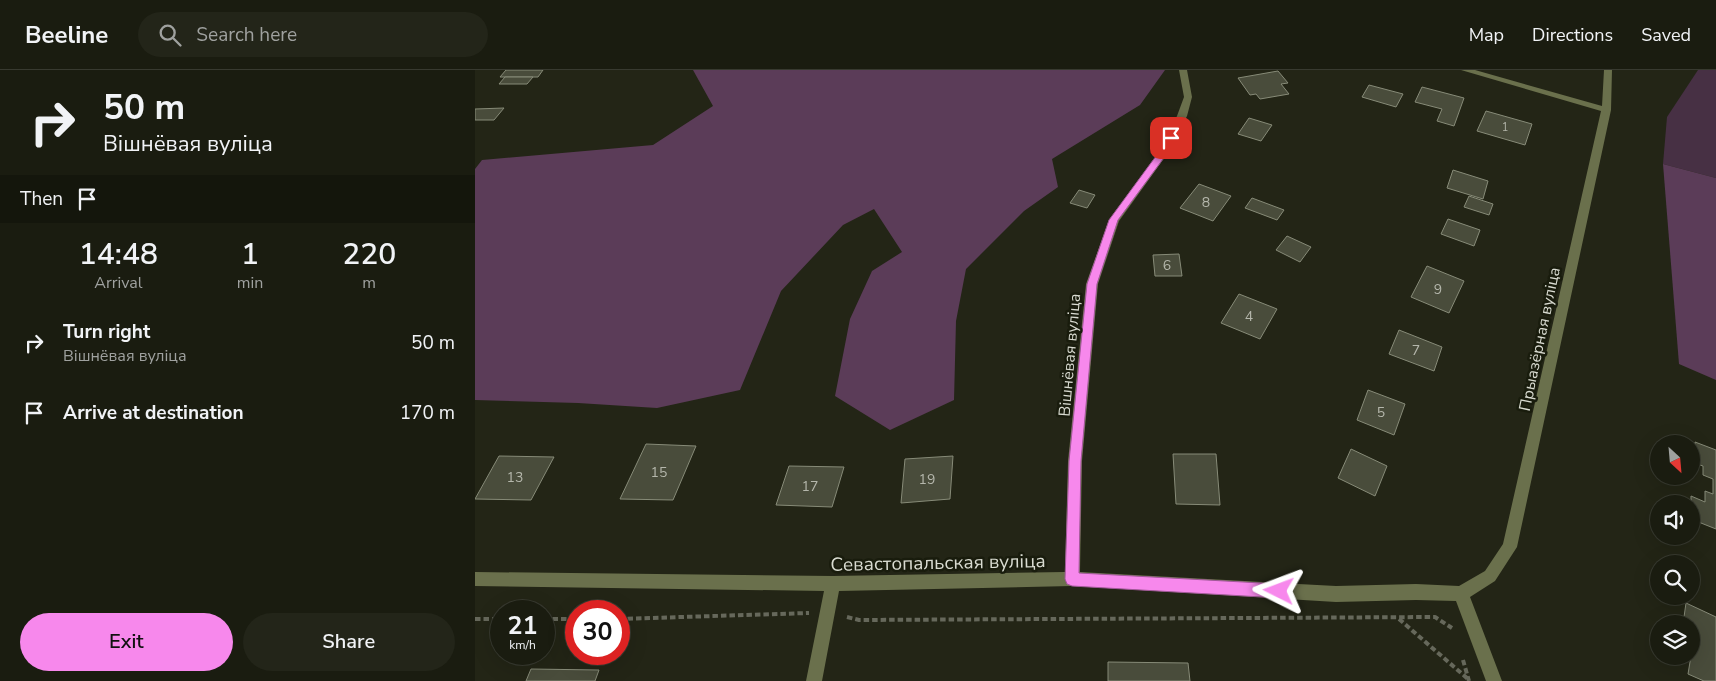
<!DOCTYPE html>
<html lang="en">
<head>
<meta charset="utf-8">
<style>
  :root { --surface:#1a1c10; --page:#232519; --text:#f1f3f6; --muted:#9fa19f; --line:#383a30; --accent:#f788ec }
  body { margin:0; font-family:"Nunito Sans",sans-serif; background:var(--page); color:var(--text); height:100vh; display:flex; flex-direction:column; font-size:19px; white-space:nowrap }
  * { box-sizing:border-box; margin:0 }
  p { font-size:16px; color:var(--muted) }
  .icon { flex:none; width:28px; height:28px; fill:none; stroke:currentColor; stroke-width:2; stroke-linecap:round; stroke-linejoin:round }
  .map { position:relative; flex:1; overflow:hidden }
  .panel { display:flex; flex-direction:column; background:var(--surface); width:475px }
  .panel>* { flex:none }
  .banner { background:#1a1c10; color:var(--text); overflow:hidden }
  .needle { width:32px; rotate:154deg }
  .tools { position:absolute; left:1175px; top:365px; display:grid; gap:10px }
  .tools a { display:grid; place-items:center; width:50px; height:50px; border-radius:50%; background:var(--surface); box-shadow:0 5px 20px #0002,0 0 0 1px var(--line); font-size:25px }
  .speed { position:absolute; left:15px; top:530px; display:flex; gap:10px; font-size:25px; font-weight:700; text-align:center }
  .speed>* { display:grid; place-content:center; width:65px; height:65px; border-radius:50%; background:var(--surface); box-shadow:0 5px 20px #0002,0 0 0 1px var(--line); line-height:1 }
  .speed small { font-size:12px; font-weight:400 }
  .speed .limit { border:8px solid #d22; background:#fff; color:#111 }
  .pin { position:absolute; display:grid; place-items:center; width:42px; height:42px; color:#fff; margin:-21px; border-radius:10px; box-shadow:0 2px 8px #0006 }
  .me { position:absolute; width:55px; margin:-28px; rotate:273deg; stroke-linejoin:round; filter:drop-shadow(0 0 4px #0008) }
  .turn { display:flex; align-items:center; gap:18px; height:105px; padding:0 20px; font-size:22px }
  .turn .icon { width:65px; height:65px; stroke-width:2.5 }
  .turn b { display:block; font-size:35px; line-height:42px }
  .then { display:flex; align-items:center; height:48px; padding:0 20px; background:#0003; gap:10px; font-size:19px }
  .eta { display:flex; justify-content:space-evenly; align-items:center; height:85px; text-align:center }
  .eta b { font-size:30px; font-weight:600; line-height:35px }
  .primary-button { display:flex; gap:10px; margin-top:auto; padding:10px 20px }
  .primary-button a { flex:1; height:58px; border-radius:30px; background:var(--accent); color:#111; font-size:20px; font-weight:600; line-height:58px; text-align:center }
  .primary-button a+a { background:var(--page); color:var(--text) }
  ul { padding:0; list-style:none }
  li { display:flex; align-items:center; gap:15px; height:70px; padding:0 20px }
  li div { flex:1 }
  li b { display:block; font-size:19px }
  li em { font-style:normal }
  header { display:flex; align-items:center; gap:30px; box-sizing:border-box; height:70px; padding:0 25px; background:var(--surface); border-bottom:1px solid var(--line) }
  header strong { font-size:24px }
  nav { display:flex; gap:28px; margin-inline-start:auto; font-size:18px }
  .search { width:350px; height:45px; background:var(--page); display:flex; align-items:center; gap:12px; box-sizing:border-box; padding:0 18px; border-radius:28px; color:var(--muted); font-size:19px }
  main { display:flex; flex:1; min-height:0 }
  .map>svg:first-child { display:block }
  .green { fill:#473044 }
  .forest { fill:#5b3c58 }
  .building { fill:#494c3b; stroke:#878b78 }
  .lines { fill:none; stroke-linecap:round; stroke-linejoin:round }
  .path { stroke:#66685b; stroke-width:4; stroke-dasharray:5.5 3; stroke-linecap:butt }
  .minor { fill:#6a704c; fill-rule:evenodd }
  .route { fill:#f788ec; stroke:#a15899 }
  .labels { text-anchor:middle; stroke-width:5; stroke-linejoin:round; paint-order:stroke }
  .far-number-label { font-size:11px; fill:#b5b7ac }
  .number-label { font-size:14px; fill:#b5b7ac }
  .street-label { font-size:16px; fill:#d9dbd1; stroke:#191c0d }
  .near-street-label { font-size:19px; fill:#d9dbd1; stroke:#191c0d }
</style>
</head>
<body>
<header>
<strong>Beeline</strong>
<div class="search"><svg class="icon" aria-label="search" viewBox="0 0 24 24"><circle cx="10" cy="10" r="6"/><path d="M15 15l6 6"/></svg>Search here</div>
<nav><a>Map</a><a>Directions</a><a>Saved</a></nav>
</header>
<main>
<section class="panel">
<div class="banner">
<div class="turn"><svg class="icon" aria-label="right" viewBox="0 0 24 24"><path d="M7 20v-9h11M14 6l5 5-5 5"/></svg><div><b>50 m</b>Вішнёвая вуліца</div></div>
<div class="then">Then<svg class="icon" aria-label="arrive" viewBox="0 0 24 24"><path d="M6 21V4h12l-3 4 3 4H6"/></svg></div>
</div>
<div class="eta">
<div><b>14:48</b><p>Arrival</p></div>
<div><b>1</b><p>min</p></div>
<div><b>220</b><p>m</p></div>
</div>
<ul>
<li><svg class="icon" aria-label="right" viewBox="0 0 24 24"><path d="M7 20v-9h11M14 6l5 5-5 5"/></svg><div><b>Turn right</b><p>Вішнёвая вуліца</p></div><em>50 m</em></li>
<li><svg class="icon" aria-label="arrive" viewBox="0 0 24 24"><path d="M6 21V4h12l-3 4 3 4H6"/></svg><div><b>Arrive at destination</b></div><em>170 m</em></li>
</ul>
<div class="primary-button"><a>Exit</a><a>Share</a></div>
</section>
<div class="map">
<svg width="1241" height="611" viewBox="0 0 1241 611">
  <rect width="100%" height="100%" fill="#232516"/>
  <polygon class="green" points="1223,0 1241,0 1241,108 1188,94 1192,47"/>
  <g class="forest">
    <polygon points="218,0 690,0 665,35 577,89 583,117 549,141 491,199 481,251 479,330 415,360 360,326 375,249 397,201 427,182 399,139 368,155 306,221 265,320 182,338 103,333 0,330 0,99 7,90 178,75 238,36"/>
    <polygon points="1188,94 1241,108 1241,310 1204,294"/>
  </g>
  <g class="building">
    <polygon points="31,0 68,0 63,7 25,7"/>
    <polygon points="803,1 813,13 806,14 814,24 785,29 781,24 775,25 763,8"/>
    <polygon points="30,7 58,7 52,14 24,14"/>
    <polygon points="894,15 928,24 921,37 887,27"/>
    <polygon points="947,17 989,28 979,56 962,51 967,39 940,32"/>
    <polygon points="29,38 19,50 0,50 0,39"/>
    <polygon points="1011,41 1057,54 1050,75 1002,61"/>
    <polygon points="774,48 797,55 786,71 763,64"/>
    <polygon points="978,100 1013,111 1008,129 972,118"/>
    <polygon points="724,114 756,126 738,151 705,138"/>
    <polygon points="604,120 620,125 612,138 595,133"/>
    <polygon points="994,126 1018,134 1014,145 989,137"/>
    <polygon points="777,128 809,140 802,150 770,138"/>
    <polygon points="973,149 1005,160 999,176 966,164"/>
    <polygon points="812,166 836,177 825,192 801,180"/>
    <polygon points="704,184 707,206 680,206 678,185"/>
    <polygon points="952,196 989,211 974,243 936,227"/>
    <polygon points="764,224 802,239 785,269 746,253"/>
    <polygon points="924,260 967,277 959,301 914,284"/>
    <polygon points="893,320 930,334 919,365 882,350"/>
    <polygon points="1220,372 1241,380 1241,459 1216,449 1216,426 1230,432 1230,421 1238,424 1238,409 1228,405 1228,396 1219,393"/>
    <polygon points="171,374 221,376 198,430 145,429"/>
    <polygon points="876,379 912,396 900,426 863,408"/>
    <polygon points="698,384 741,384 745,435 701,434"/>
    <polygon points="24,386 79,387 56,430 0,429"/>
    <polygon points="478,386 475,429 426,433 430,389"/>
    <polygon points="314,396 369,397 357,437 301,435"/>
    <polygon points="1211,533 1241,547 1241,611 1229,611 1213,604 1216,586 1216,554 1208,554"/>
    <polygon points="633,592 713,593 715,611 633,611"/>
    <polygon points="56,599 124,600 120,611 51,611"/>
  </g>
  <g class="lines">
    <g class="path">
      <polyline points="372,547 384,550 960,547 977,558"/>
      <polyline points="0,549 26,549"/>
      <polyline points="69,549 101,549"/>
      <polyline points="144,549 334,543"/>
      <polyline points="924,549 993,609"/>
      <polyline points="988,590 994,611"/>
    </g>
    <polygon class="minor" points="704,0 712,0 717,27 712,46 693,83 644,151 623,214 607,391 605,502 861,516 941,514 984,516 1010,501 1028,474 1126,41 986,0 1000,0 1127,36 1129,0 1137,0 1136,40 1042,477 1020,511 995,527 1027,611 1011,611 981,531 941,530 861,532 597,516 364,521 347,611 331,611 349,521 0,516 0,502 358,506 590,502 593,391 611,214 634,150 684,82 702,46 709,27"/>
  </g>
  <polygon class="route" points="696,65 700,68 691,85 643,150 622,214 606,391 604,503 804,514 809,516 811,521 809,526 804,528 597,516 592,514 590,509 594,391 612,214 634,150 684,82 693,66"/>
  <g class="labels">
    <g class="far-number-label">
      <text x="1030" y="61">1</text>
    </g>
    <g class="number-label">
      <text x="731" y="137">8</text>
      <text x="692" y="200">6</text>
      <text x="963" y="224">9</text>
      <text x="774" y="251">4</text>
      <text x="941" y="285">7</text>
      <text x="906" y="347">5</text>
      <text x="184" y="407">15</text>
      <text x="40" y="412">13</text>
      <text x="452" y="414">19</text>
      <text x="335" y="421">17</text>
    </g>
    <g class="street-label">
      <text transform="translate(1064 269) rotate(-78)" y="6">Прыазёрная вуліца</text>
      <text transform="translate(594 285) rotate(-85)" y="6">Вішнёвая вуліца</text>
    </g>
    <g class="near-street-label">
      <text transform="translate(463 492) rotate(-1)" y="7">Севастопальская вуліца</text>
    </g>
  </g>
</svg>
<div class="tools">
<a><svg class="needle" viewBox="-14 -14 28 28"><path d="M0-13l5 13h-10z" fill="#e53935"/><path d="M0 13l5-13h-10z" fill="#9fa19f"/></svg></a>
<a><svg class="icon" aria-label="sound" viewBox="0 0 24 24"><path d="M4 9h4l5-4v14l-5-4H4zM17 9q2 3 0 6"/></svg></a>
<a><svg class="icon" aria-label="search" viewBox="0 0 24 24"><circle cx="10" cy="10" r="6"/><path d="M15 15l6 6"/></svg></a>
<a><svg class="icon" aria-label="layers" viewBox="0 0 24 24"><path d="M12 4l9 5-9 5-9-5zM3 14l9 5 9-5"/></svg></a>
</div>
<div class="speed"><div>21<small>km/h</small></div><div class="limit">30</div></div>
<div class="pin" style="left:696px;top:68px;background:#d93025"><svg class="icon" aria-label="arrive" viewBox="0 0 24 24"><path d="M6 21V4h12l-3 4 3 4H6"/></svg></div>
<svg class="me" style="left:804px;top:521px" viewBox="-20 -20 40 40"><path d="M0-17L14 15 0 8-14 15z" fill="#f788ec" stroke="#fff" stroke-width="4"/></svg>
</div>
</main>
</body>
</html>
